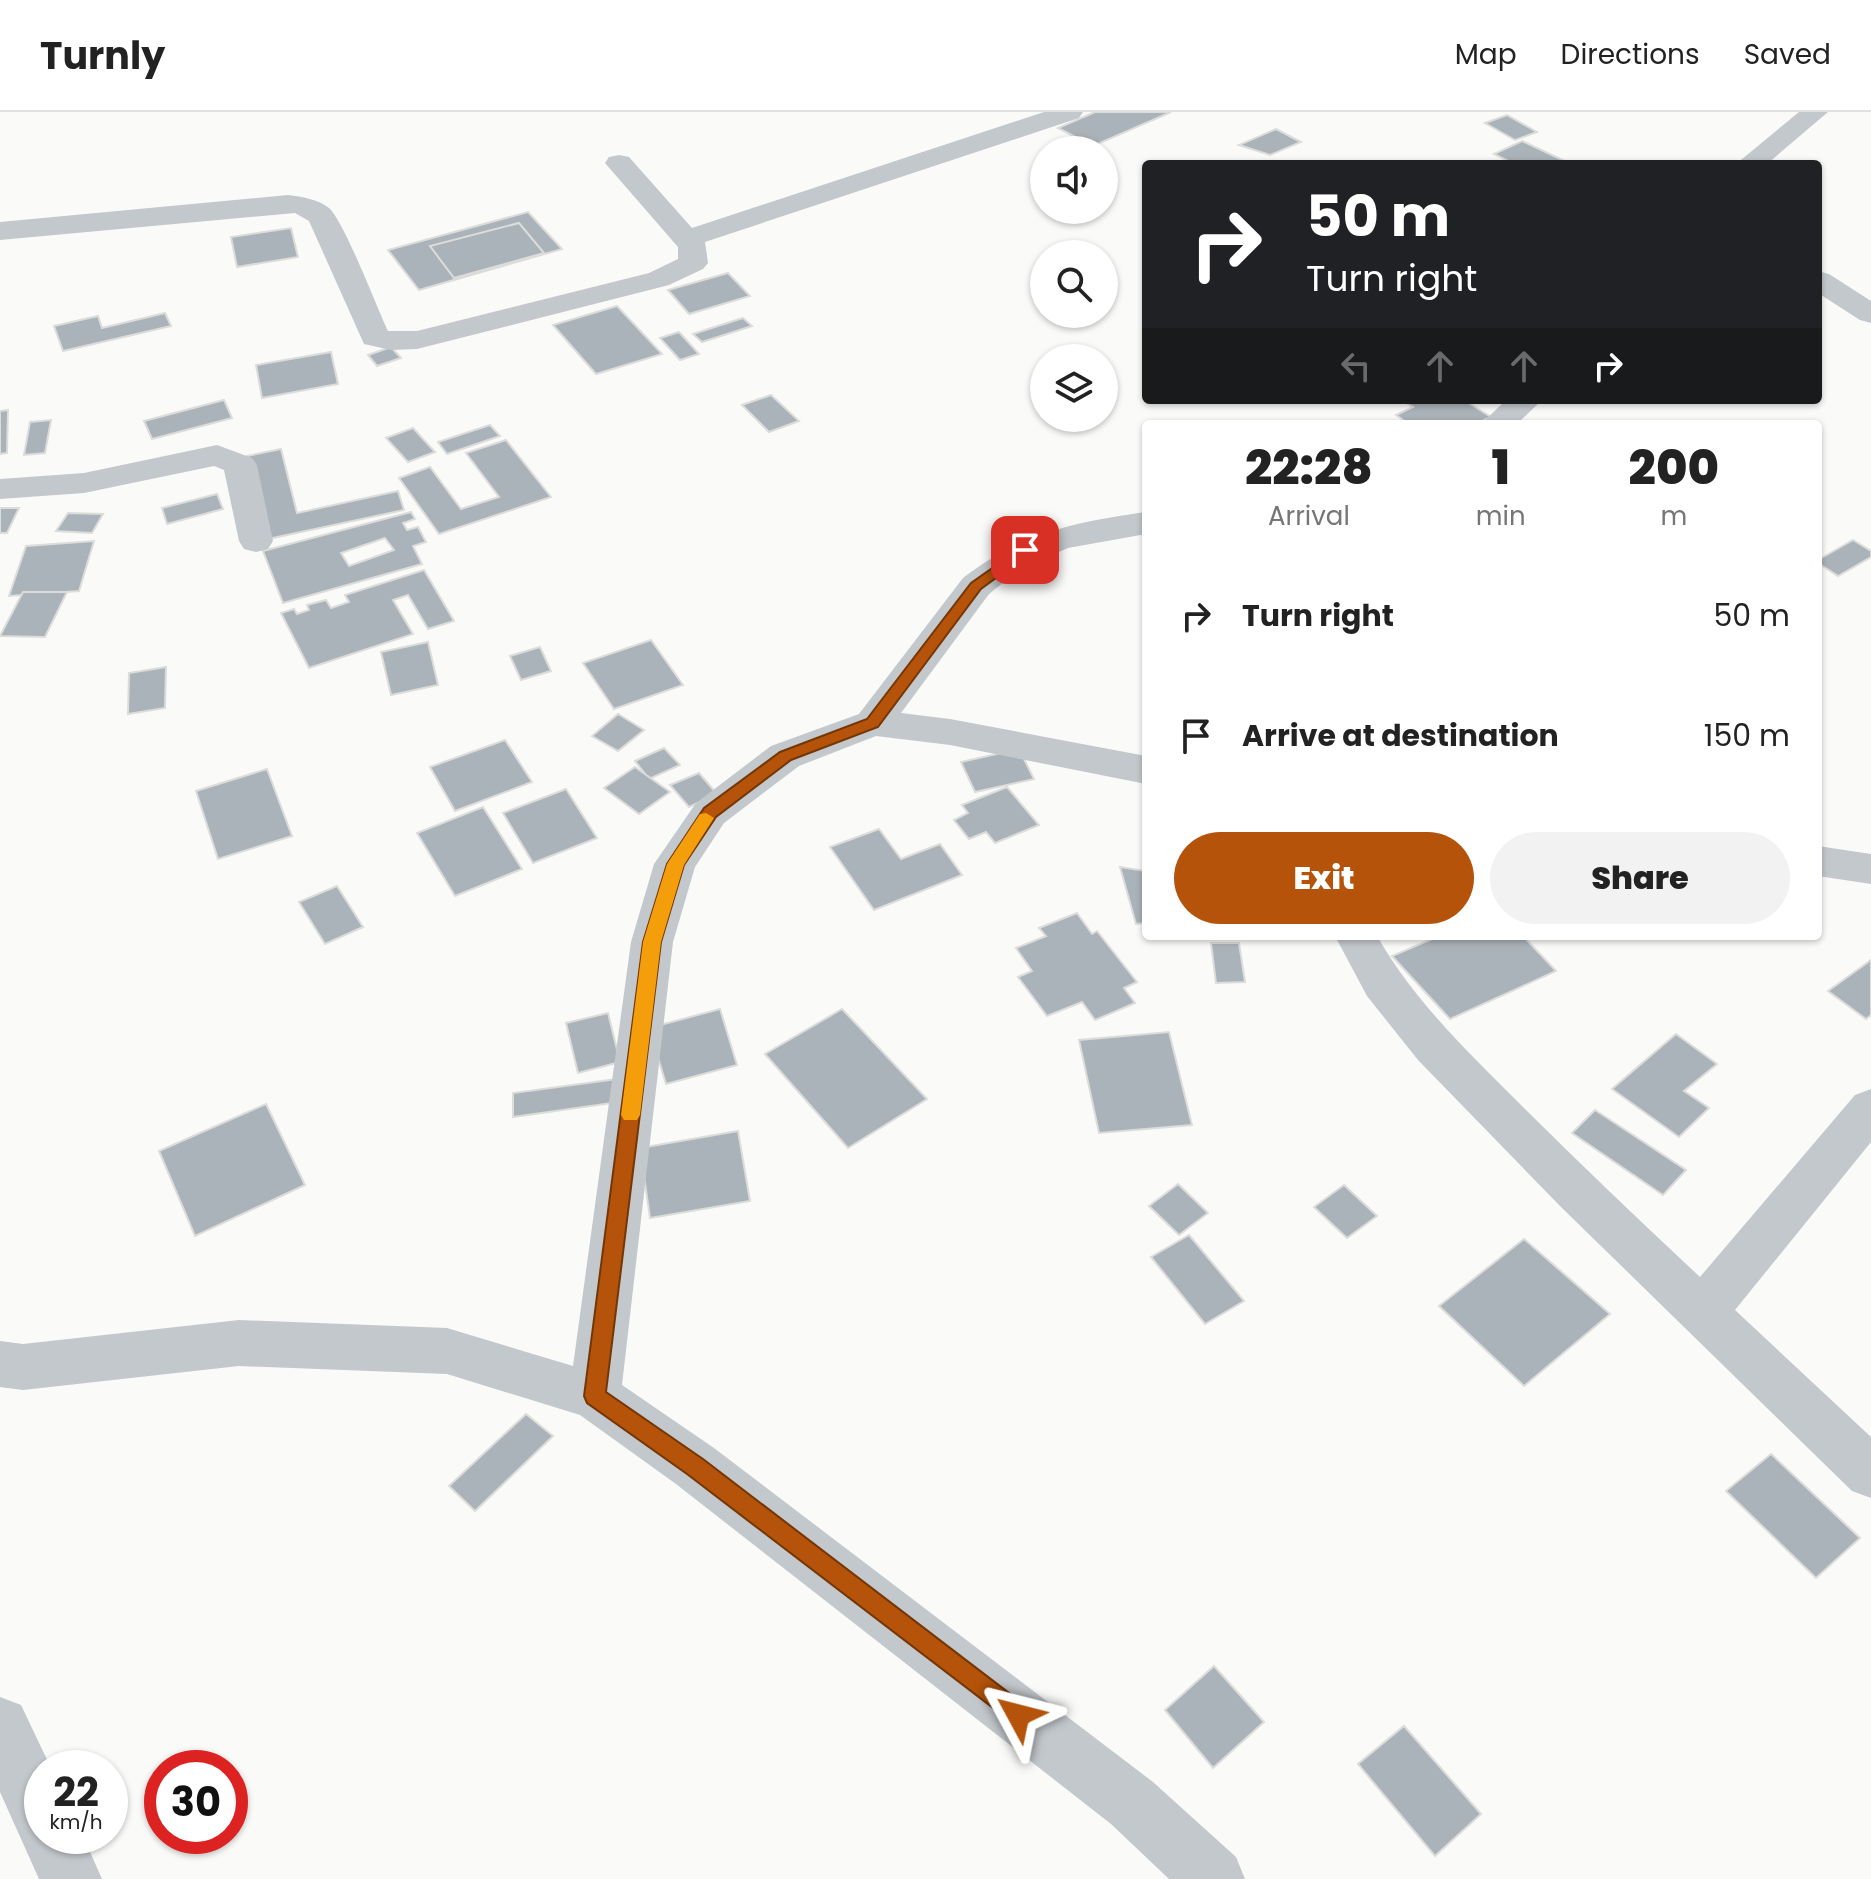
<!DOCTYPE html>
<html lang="en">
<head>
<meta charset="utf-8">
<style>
  :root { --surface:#fff; --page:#f2f2f2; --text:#222; --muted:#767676; --line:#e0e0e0; --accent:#b45309 }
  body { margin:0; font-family:Poppins,sans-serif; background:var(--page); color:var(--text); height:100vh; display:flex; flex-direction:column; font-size:30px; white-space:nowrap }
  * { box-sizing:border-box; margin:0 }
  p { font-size:26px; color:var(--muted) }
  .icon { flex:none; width:44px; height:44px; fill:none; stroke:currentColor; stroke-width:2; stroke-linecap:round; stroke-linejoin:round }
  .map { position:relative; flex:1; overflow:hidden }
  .drawer { position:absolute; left:1142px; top:308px; width:680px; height:520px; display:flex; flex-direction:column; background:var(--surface); border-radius:8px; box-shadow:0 2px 6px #0004 }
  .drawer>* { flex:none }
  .banner { position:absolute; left:1142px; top:48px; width:680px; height:244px; border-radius:8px; box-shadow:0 2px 6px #0004; background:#202124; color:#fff; overflow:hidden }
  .fabs { position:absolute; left:1030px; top:24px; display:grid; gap:16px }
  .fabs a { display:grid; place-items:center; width:88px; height:88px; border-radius:50%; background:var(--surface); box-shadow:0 2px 6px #0004; font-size:40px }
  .speed { position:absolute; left:24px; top:1638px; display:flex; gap:16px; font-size:40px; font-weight:700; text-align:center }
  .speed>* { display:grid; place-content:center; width:104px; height:104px; border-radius:50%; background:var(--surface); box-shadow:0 2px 6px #0004; line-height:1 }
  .speed small { font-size:20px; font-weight:400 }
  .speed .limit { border:12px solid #d22; background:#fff; color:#111 }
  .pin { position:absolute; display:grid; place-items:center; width:68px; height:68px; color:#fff; margin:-34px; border-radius:16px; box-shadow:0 4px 12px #0006 }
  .me { position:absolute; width:88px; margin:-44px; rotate:308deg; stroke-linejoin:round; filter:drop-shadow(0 0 6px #0008) }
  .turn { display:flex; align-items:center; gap:28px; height:168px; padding:0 32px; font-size:36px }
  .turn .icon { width:104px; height:104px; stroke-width:2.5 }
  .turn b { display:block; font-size:56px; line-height:68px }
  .lanes { display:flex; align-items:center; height:76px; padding:0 32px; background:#0003; justify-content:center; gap:40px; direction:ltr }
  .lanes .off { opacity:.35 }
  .eta { display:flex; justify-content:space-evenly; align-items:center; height:136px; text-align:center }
  .eta b { font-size:48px; font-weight:800; line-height:56px }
  .cta { display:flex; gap:16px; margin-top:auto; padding:16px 32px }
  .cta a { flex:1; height:92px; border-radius:48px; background:var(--accent); color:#fff; font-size:32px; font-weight:800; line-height:92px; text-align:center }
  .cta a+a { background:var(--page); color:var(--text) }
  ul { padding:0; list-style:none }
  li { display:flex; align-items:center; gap:24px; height:120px; padding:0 32px }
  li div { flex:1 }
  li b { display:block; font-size:30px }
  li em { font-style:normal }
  header { display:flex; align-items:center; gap:48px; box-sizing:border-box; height:112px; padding:0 40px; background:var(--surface); border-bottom:2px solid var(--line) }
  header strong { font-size:38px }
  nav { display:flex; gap:44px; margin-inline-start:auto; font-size:28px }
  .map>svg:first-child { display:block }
  .building { fill:#aab3b9; stroke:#dcdcda; stroke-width:2; fill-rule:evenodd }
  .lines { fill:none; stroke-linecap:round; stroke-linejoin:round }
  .minor { fill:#c3c8cc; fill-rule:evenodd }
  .route { fill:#b45309; stroke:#753606; stroke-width:2 }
  .slow { fill:#f59e0b }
</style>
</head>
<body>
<header>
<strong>Turnly</strong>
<nav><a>Map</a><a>Directions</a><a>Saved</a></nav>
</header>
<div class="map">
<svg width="1871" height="1767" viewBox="0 0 1871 1767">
  <rect width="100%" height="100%" fill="#fafaf8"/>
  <g class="building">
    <polygon points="1095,0 1171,0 1093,34 1058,16"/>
    <polygon points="1507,3 1537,20 1515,28 1485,11"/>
    <polygon points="1276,17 1301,30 1270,43 1239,33"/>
    <polygon points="1522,29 1571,52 1514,52 1494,42"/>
    <polygon points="528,100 562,137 419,178 388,138"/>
    <polygon points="519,111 544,141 454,166 430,134"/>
    <polygon points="291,116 298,145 237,155 231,125"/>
    <polygon points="728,161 750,184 689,202 668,178"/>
    <polygon points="617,194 662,242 596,262 553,213"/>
    <polygon points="165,201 171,214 63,239 54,214 98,204 102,216"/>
    <polygon points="743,206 752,214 702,230 693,222"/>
    <polygon points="679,220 699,242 680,248 660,226"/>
    <polygon points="391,235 401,246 377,254 368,243"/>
    <polygon points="331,240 338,272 262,286 256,253"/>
    <polygon points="771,283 799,309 769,320 742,293"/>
    <polygon points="224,288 232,306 152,327 144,309"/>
    <polygon points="1401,288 1464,288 1491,305 1476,312 1409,312 1396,303 1413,295"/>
    <polygon points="8,298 7,341 0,342 0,299"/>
    <polygon points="51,308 45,341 24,343 30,310"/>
    <polygon points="490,313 500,324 447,342 438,330"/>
    <polygon points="413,316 435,340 408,350 386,326"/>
    <polygon points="506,328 551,385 439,422 399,366 430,355 461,397 499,385 466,341"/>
    <polygon points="281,337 297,401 398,379 404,398 268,427 247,344"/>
    <polygon points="217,382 223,397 167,412 162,396"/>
    <polygon points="0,396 19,396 7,421 0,421"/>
    <path d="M411 400 415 407 403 411 407 418 418 415 426 430 413 434 422 452 283 491 263 439ZM385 426 394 438 349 454 341 441Z"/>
    <polygon points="68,401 103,402 92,421 56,419"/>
    <polygon points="1853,428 1871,439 1871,445 1838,464 1818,451 1818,448"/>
    <polygon points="94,429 79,479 9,484 26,434"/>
    <polygon points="424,458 454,509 428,517 408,483 393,488 413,522 309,556 281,501 294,497 297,502 309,498 307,493 326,488 331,496 349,490 345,483"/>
    <polygon points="23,480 67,480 45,525 0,524"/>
    <polygon points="651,528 683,573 614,597 583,551"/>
    <polygon points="428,530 438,573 391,583 381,540"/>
    <polygon points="540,535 551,559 521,568 510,544"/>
    <polygon points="166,555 165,596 128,602 129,561"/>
    <polygon points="618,602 644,618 618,639 592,624"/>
    <polygon points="505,628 532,670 455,699 430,655"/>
    <polygon points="664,636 680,653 649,667 635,649"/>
    <polygon points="1019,637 1034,667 975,680 961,650"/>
    <polygon points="635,655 670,680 639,702 604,676"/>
    <polygon points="267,657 292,724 218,747 196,679"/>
    <polygon points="699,661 717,682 689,695 670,673"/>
    <polygon points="1007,675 1039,713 995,731 986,720 969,727 954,708 968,701 962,693"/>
    <polygon points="566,677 597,726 533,751 503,701"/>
    <polygon points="483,695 522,757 455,784 417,721"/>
    <polygon points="879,717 901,747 940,732 962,763 874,798 830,735"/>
    <polygon points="1120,755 1146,759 1146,811 1136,812"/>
    <polygon points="337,774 363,815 325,832 299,790"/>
    <polygon points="1077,801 1092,822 1097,819 1137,870 1124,876 1135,891 1095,908 1082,890 1047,904 1018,865 1032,859 1016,836 1046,824 1039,816"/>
    <polygon points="1439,824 1523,824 1556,859 1450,907 1392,844"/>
    <polygon points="1211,831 1239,831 1245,870 1216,871"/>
    <polygon points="1871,848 1871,903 1866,907 1828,879"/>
    <polygon points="720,897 737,953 666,972 649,916"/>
    <polygon points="842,897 927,987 848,1036 765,942"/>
    <polygon points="608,901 620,950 578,961 566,911"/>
    <polygon points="1169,920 1192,1013 1099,1021 1079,928"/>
    <polygon points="1676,922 1717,952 1684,979 1709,996 1679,1025 1612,977"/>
    <polygon points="617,967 619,990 513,1005 513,981"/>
    <polygon points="266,992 305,1073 195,1124 159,1039"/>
    <polygon points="1595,998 1686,1058 1663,1083 1572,1021"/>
    <polygon points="738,1019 750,1089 650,1106 640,1036"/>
    <polygon points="1178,1072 1208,1101 1179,1123 1149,1094"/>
    <polygon points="1344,1073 1377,1104 1347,1126 1314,1095"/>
    <polygon points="1189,1123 1244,1189 1205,1212 1151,1145"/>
    <polygon points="1524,1127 1610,1202 1524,1274 1439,1194"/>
    <polygon points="526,1302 553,1324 475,1399 449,1374"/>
    <polygon points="1771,1342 1860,1426 1816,1466 1726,1379"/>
    <polygon points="1214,1554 1264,1610 1213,1656 1165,1598"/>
    <polygon points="1404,1614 1481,1702 1435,1744 1358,1652"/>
  </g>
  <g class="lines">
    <g class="minor">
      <path d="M1044 0H1083L1079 6 705 130 708 151 703 157 669 173 417 237 391 238 364 232 309 109 295 101 0 128V110L288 83C302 85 318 87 329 96 344 109 377 196 388 219H417L649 161 678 147V135L605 51 609 45 619 43 629 45 692 116Z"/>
      <polygon points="1799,0 1828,0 1767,52 1736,52"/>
      <polygon points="1818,159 1829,162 1871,189 1871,211 1860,208 1818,181"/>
      <polygon points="1506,288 1542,288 1517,312 1481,312"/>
      <polygon points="217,333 252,346 257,353 273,429 268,437 256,440 244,437 239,429 224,358 214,354 84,381 0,387 0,367 84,361"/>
      <path d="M1146 400V422L1068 436 1029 453 1009 466 989 482 901 601 950 607 1146 644V672L950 633 876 624 799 654 724 711 695 755 673 830 622 1273 714 1336 1153 1670 1236 1745 1245 1767H1169L1111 1712 676 1372 580 1303 447 1262 239 1254 23 1278 0 1275V1229L23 1232 239 1208 447 1216 573 1254 631 830 654 752 696 691 771 634 859 602 963 466C1021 421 1075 410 1146 400Z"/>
      <polygon points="1818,734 1871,742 1871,772 1818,764"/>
      <path d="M1335 824H1377C1413 887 1464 936 1515 987 1576 1048 1638 1107 1700 1165L1855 983 1871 977V1030L1735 1198 1871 1325V1386L1852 1379 1560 1094 1418 948 1367 884Z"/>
      <polygon points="0,1585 21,1593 51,1656 42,1656 42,1724 83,1724 102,1767 39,1767 0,1680"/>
    </g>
  </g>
  <polygon class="route" points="1025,433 1032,438 1030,441 981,477 878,615 791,648 716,705 684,753 661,830 606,1280 703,1347 1026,1594 1030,1603 1026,1611 1018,1615 687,1362 587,1291 584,1284 643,830 667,752 704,696 780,640 867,607 971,471"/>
  <polygon class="slow" points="706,701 714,706 684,753 661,830 640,1003 637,1008 624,1008 621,1003 643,830 667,752 700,702"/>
</svg>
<div class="fabs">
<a><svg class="icon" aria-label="sound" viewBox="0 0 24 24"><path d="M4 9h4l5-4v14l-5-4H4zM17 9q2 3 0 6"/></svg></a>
<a><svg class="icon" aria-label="search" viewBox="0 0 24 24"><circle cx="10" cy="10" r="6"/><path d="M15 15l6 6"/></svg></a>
<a><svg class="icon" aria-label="layers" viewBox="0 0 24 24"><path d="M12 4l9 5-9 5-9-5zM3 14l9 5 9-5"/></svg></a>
</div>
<div class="speed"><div>22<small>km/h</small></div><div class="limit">30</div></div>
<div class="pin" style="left:1025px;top:438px;background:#d93025"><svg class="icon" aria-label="arrive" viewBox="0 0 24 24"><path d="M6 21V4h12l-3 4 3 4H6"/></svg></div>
<svg class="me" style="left:1018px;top:1603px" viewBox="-20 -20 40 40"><path d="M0-17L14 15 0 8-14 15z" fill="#b45309" stroke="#fff" stroke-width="4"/></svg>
<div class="banner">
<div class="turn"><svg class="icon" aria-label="right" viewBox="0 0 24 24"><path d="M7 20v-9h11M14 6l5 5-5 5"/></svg><div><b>50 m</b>Turn right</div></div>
<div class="lanes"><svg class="icon off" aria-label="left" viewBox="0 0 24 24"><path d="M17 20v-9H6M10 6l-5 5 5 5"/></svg><svg class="icon off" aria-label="ahead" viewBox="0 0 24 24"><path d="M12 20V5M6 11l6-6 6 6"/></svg><svg class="icon off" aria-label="ahead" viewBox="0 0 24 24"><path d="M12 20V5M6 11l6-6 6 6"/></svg><svg class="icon" aria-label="right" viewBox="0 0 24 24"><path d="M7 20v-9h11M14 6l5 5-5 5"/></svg></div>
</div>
<section class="drawer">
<div class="eta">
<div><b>22:28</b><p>Arrival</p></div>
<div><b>1</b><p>min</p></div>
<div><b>200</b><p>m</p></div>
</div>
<ul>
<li><svg class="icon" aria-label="right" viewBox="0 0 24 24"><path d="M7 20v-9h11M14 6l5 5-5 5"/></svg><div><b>Turn right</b></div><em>50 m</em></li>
<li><svg class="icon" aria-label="arrive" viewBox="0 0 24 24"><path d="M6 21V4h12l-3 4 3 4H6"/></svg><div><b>Arrive at destination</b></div><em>150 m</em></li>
</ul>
<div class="cta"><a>Exit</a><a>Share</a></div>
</section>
</div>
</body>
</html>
